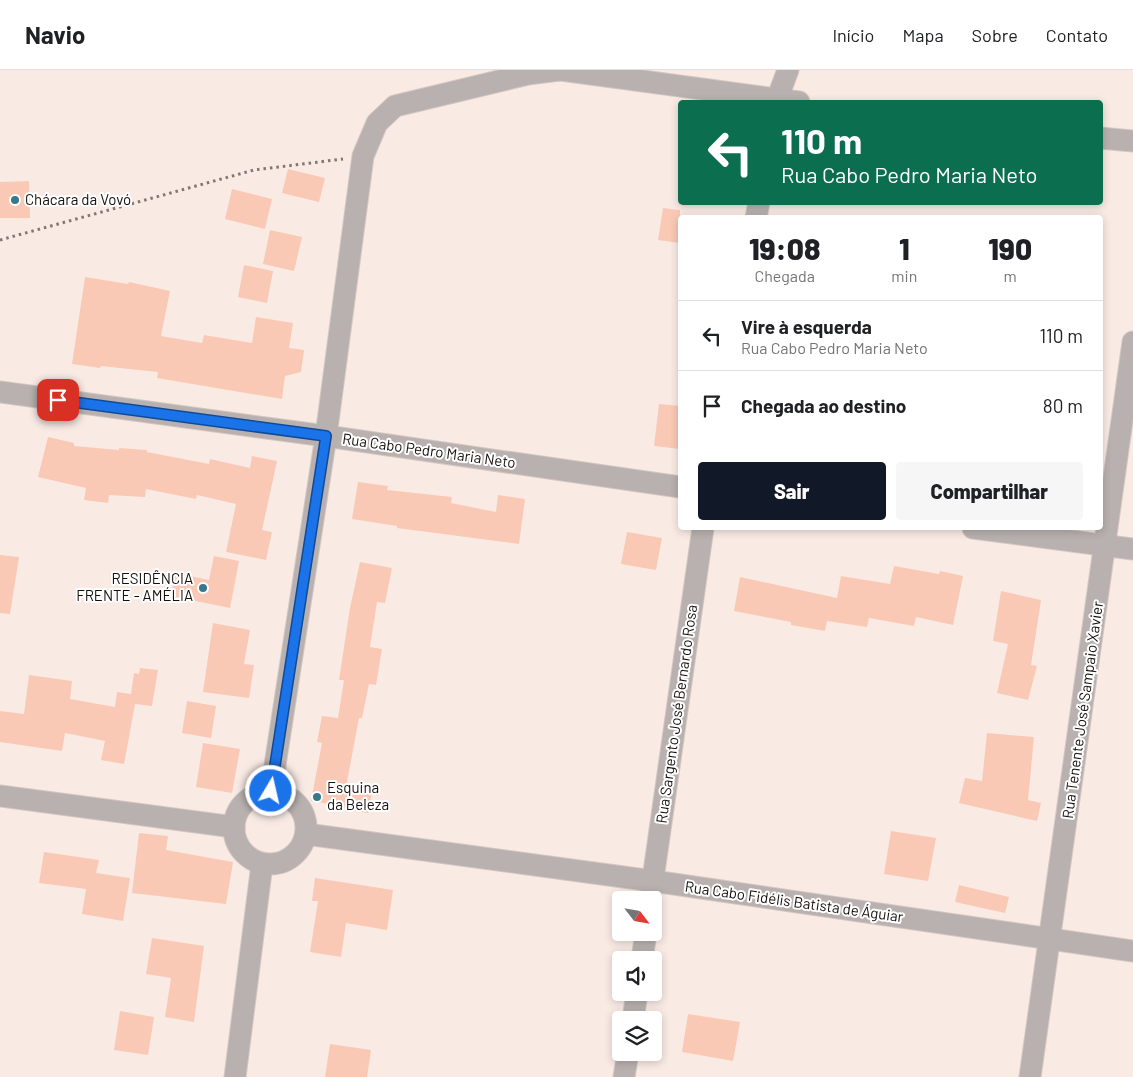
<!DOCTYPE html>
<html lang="pt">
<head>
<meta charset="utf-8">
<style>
  :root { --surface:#fff; --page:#f6f6f6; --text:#202124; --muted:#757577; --line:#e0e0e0; --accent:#111827 }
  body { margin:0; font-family:Barlow,sans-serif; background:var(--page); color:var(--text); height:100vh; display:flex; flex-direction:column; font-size:19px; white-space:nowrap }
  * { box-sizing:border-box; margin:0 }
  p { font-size:16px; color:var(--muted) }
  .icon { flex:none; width:28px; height:28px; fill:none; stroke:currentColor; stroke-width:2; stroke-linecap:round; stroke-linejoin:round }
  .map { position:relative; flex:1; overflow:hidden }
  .sheet { position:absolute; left:678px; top:145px; width:425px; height:315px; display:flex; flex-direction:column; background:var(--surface); border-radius:5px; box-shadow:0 2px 8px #0003 }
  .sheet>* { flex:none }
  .top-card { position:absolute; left:678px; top:30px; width:425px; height:105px; border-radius:5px; box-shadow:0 2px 8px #0003; background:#0b6e4f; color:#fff; overflow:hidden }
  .needle { width:32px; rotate:121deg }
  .fabs { position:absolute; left:612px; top:821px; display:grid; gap:10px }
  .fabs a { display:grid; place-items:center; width:50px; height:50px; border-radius:5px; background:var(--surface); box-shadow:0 2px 8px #0003; font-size:25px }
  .pin { position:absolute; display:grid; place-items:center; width:42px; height:42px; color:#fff; margin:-21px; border-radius:10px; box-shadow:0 2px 8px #0006 }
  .me { position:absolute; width:55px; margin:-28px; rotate:9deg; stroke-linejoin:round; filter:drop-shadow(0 0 4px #0008) }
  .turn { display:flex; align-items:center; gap:18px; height:105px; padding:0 20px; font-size:22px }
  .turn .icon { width:65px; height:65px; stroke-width:2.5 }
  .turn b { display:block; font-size:35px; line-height:42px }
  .eta { display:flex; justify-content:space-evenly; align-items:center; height:85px; text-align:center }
  .eta b { font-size:30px; font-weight:800; line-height:35px }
  .cta { display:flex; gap:10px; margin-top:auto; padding:10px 20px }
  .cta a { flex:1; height:58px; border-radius:5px; background:var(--accent); color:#fff; font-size:20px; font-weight:800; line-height:58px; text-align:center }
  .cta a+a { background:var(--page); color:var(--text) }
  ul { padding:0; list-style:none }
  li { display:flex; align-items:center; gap:15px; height:70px; padding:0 20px; border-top:1px solid var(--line) }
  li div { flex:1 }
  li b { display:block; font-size:19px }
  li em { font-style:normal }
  header { display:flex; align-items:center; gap:30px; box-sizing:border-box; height:70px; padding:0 25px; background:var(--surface); border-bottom:1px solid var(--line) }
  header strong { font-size:24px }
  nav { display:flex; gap:28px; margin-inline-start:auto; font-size:18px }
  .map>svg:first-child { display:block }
  .building { fill:#fac9b6 }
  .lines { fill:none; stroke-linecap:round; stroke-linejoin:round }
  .minor-casing { stroke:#d5c7c2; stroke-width:23 }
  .path { stroke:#807773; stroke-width:3; stroke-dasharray:2.5 4; stroke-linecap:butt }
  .minor { stroke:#b8b1b0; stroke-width:21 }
  .route-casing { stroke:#114b97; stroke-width:12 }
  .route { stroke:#1a73e8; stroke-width:9 }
  .poi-dot { fill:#38788b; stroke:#fff; stroke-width:2 }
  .labels { text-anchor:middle; stroke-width:4; stroke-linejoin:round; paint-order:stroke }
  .poi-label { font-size:15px; fill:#15100e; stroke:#fff; text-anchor:start }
  .street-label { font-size:15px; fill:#15100e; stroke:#fff }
</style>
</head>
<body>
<header>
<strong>Navio</strong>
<nav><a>Início</a><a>Mapa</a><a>Sobre</a><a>Contato</a></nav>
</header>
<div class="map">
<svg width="1133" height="1007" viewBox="0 0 1133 1007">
  <rect width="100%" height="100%" fill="#f9eae4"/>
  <g class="building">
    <polygon points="288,99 325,108 319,132 282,123"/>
    <polygon points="29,111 30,148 0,148 0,112"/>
    <polygon points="232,119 272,129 265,159 225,149"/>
    <polygon points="663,138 680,140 680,173 658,170"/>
    <polygon points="270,160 302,167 294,201 263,194"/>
    <polygon points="244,195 273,201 267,233 238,227"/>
    <polygon points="85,207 128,214 129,212 170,221 161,266 202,273 204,265 252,273 256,247 293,253 289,278 304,280 301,302 285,306 282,329 157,308 158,302 101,296 100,298 72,294"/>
    <polygon points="659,334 680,336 680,379 654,376"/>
    <polygon points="48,367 74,373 74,376 119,380 119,378 147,380 147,382 209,394 210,389 250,398 252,386 277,391 262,460 272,462 266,490 226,482 236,434 197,425 196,429 146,419 145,427 109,425 108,433 84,430 86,418 38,407"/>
    <polygon points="358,412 388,416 387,420 452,427 451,433 496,442 498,425 525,429 519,474 397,458 397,456 352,449"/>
    <polygon points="627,462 662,468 656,500 621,494"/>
    <polygon points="0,485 19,487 10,544 0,543"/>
    <polygon points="214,486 239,491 230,538 171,526 176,503 209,510"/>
    <polygon points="360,492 392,498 385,533 377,532 370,577 382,579 376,615 369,614 362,648 359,648 346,717 372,721 368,743 349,740 349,737 311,731 322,673 317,672 322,646 338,648 344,610 339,610 350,538"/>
    <polygon points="894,496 939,504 940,501 963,506 953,555 916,547 914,556 869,548 867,557 827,551 825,561 791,555 791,552 734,541 740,507 837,528 841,506 890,514"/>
    <polygon points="1001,521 1041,530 1031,595 1037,596 1028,630 997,623 1008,574 993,571"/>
    <polygon points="213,553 250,560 244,594 254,595 249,628 203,622"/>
    <polygon points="140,598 158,600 152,636 135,634 124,694 101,690 105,671 65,663 62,681 0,672 0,641 24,644 29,605 72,611 70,629 115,637 117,622 131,624 134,603 139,604"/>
    <polygon points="187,631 216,636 211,668 182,663"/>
    <polygon points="987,663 1034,667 1028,730 1041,733 1037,751 959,733 965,708 982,711"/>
    <polygon points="203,673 240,679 232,723 196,717"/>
    <polygon points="891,761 936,768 928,811 884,804"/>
    <polygon points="139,763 168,766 166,780 233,792 226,834 132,823"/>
    <polygon points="44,782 99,790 96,803 130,808 123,851 82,844 86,819 39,813"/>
    <polygon points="315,808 393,820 387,860 346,853 341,887 310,882 318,831 312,831"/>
    <polygon points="959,815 1009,827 1005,843 955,832"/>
    <polygon points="152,868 204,876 194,952 165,947 171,908 146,904"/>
    <polygon points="120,941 154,947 148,985 114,980"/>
    <polygon points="688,944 740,952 733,991 682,982"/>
    <polygon points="330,974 371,980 367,1007 325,1007"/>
  </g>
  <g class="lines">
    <defs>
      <g id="minor">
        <polyline points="561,0 799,32"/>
        <polyline points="776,32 788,0"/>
        <polyline points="1100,68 1133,71"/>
        <polyline points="756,148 759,132"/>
        <polyline points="0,322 326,366 680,417"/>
        <polyline points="973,458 1133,479"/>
        <polyline points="271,721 326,366 363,86 377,53 395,36 528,4 559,0"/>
        <circle cx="270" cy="758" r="36"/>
        <polyline points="0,726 234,757"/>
        <polyline points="306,764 653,811 1133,881"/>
        <polyline points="650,830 703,458"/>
        <polyline points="642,890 646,862"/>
        <polyline points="633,950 637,922"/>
        <polyline points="235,1007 262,794"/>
        <polyline points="624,1007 628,982"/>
        <polyline points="1030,1007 1133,272"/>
      </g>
    </defs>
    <use href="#minor" class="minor-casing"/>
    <polyline class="path" points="0,170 254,100 343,89"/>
    <use href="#minor" class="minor"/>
  </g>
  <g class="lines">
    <defs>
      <polyline id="route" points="58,330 326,366 271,721"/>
    </defs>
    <use href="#route" class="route-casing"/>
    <use href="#route" class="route"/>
  </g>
  <g class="poi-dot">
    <circle cx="15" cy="130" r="5"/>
    <circle cx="203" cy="518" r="5"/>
    <circle cx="317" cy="727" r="5"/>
  </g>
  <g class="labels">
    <g class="poi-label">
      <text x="25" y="135">Chácara da Vovó</text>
      <text x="193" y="514" text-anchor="end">RESIDÊNCIA<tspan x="193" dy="17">FRENTE - AMÉLIA</tspan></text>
      <text x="327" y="723">Esquina<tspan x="327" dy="17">da Beleza</tspan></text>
    </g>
    <g class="street-label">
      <text transform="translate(429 381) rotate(8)" y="5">Rua Cabo Pedro Maria Neto</text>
      <text transform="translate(1083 640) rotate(-82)" y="5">Rua Tenente José Sampaio Xavier</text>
      <text transform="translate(677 644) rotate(-82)" y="5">Rua Sargento José Bernardo Rosa</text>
      <text transform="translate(794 832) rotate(8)" y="5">Rua Cabo Fidélis Batista de Águiar</text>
    </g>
  </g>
</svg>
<div class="fabs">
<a><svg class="needle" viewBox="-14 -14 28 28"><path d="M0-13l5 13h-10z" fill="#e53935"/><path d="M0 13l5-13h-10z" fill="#757577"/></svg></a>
<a><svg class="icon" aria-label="sound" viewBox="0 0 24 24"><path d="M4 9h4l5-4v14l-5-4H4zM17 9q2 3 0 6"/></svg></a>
<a><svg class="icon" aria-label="layers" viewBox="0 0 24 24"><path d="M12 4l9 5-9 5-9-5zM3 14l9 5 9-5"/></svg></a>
</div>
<div class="pin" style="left:58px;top:330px;background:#d93025"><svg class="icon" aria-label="arrive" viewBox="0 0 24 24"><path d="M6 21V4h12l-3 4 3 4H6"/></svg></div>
<svg class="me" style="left:271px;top:721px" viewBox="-20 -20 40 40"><circle r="17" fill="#1a73e8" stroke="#fff" stroke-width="3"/><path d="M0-11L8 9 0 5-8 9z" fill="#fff"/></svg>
<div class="top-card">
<div class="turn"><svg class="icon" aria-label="left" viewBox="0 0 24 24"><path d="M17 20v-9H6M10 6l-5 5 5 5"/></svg><div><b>110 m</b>Rua Cabo Pedro Maria Neto</div></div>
</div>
<section class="sheet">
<div class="eta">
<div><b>19:08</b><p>Chegada</p></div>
<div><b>1</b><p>min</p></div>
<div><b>190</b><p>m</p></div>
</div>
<ul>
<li><svg class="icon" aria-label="left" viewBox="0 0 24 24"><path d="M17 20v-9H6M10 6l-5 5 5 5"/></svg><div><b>Vire à esquerda</b><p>Rua Cabo Pedro Maria Neto</p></div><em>110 m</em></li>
<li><svg class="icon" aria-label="arrive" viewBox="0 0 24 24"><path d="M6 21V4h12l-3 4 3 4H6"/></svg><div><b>Chegada ao destino</b></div><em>80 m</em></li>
</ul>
<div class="cta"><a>Sair</a><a>Compartilhar</a></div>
</section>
</div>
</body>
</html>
